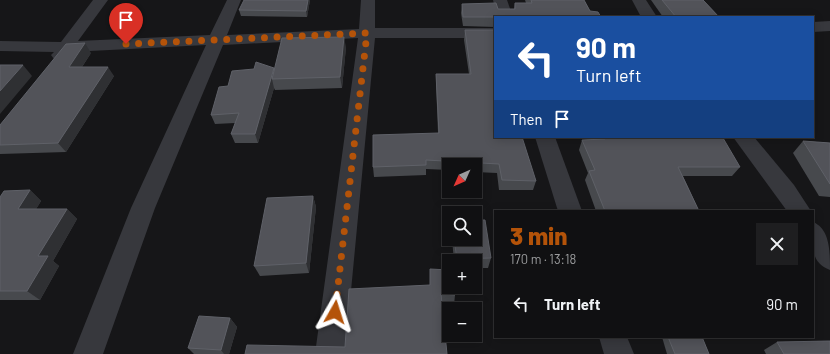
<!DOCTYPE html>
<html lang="en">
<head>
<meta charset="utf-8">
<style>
  :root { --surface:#101012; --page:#1e1e20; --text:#f1f3f6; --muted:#9c9d9f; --line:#303032; --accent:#b45309 }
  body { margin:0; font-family:Barlow,sans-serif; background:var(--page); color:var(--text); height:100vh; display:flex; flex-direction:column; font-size:15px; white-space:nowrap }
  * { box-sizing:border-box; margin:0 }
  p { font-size:13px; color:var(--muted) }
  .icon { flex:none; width:22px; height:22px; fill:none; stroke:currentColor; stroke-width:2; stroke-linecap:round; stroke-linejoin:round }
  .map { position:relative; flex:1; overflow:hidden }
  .side { position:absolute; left:494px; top:210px; width:320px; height:128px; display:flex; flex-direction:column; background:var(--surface); border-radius:0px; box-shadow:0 2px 10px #0003,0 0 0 1px var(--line) }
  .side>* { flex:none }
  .top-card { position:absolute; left:494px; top:16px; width:320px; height:122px; border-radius:0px; box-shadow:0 2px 10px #0003,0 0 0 1px var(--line); background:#1a4fa0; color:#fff; overflow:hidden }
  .needle { width:26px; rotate:225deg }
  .fabs { position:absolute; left:442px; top:158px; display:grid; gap:8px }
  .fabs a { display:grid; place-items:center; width:40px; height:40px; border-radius:0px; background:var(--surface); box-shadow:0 2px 10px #0003,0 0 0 1px var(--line); font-size:20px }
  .pin { position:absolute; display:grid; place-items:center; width:34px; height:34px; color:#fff; margin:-41px -17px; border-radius:50% 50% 50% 0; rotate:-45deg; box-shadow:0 0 4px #0007 }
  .pin .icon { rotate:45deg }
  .me { position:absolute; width:44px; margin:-22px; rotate:6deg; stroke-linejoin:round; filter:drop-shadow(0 0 3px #0008) }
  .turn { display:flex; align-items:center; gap:14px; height:84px; padding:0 16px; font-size:18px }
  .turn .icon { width:52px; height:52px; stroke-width:2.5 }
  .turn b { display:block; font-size:28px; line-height:34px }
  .then { display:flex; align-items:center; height:38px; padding:0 16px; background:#0003; gap:8px; font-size:15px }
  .round { display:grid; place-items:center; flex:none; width:42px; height:42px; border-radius:0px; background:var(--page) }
  .overview { display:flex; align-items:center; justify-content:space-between; height:68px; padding:0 16px }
  h1 { font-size:24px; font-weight:800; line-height:30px; color:var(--accent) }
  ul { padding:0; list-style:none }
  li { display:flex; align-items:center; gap:12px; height:52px; padding:0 16px }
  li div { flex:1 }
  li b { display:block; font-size:15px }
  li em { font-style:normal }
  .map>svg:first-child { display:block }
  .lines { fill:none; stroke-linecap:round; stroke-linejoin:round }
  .minor { fill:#37383d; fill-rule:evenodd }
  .wall { fill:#47494d }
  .shaded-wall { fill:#2f3033 }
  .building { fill:#525359; stroke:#5f6168 }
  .route { stroke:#b45309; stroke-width:7; stroke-dasharray:0 12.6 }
</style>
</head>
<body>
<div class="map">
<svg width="830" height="354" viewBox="0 0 830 354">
  <rect width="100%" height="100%" fill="#161618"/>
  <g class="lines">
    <g class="minor">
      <polygon points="93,0 108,0 78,41 210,35 227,0 241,0 227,35 359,29 361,0 375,0 375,28 495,28 495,38 375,38 345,354 315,354 358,38 223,45 155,208 103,354 73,354 131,208 206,45 71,52 66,59 60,60 54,59 51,55 54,52 0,51 0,41 61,42"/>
      <polygon points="493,0 507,0 513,17 497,17"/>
      <polygon points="632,0 646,0 657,17 641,17"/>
      <polygon points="830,21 830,31 813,32 813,22"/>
      <polygon points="535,137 555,137 582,211 558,211"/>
      <polygon points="733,137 754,137 794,185 811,211 787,211"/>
      <path d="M813 222C830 229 830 251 830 270 808 262 813 241 813 222Z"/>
      <polygon points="599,337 627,337 634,354 604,354"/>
    </g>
  </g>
  <g class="wall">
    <polygon points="310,0 307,17 241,16 239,10"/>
    <polygon points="525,0 584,0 590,11 495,17 495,27 463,26 461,13 462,4 498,9 514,9 515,3 526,3"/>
    <polygon points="651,0 703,0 719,17 663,17"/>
    <polygon points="465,30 495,137 536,181 533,190 499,190 497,173 475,172 475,165 449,165 449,170 426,169 426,175 374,177 373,167 438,133 436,83 436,74 469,74 464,40"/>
    <polygon points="346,47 342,88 275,90 274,88 258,143 235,143 231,134 235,123 215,124 211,115 228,86 274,68"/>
    <polygon points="91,53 82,67 114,76 66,152 0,154 0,125"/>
    <polygon points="595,137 705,137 740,167 732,176 683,176 699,211 596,211 585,180 588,173 579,150 582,140 596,139"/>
    <polygon points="803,141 830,143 830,197 819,196 793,153"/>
    <polygon points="30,190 41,201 36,209 67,209 77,219 53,261 59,266 40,300 0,300 0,197"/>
    <polygon points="313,196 316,207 309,273 260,276 254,266"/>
    <polygon points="452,239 475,239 491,258 488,268 475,268 475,261 454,261"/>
    <polygon points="430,269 455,295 454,305 442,305 447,354 345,347 430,285"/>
    <polygon points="230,318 237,327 229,354 194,354 188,348"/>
    <polygon points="662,337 702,337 709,354 667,354"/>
    <polygon points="777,342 830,354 766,354 764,350"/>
  </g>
  <g class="shaded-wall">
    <polygon points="308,0 310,0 307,17 306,11"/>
    <polygon points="344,37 346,47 342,88 340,77"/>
    <polygon points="85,43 91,53 76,76 69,67"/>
    <polygon points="23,65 32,76 0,114 0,91"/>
    <polygon points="108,67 114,76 66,152 58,143"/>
    <polygon points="274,68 272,79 274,88 258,143 255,134"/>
    <polygon points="30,190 41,201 30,219 18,209"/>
    <polygon points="313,196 316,207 309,273 306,263"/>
    <polygon points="67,209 77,219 53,261 59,266 40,300 27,291 38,256"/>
    <polygon points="230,318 237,327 229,354 224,354 221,350"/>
  </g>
  <g class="building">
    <polygon points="244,0 308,0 306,11 239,10"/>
    <polygon points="531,0 584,0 590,11 598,12 601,17 463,17 462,4 496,3 498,9 515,9 515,3 532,3"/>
    <polygon points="662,0 703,0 719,17 676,17"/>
    <polygon points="465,30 495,30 495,137 522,137 536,181 502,180 499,164 426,160 426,165 373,167 373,135 439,133 436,74 471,74"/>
    <polygon points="344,37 340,77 272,79 282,38"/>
    <polygon points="85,43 69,67 108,67 58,143 0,145 0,125 66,44"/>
    <polygon points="256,62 274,68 255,134 231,134 239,113 211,115 219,87 228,86 232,71 254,69"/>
    <polygon points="0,65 23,65 0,91"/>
    <polygon points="604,137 705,137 723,138 740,167 678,167 699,211 605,211 589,171 595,170 582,140 605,139"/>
    <polygon points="803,141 830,143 830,184"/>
    <polygon points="30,190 18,209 67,209 38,256 48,256 27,291 0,291 0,197 4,191"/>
    <polygon points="313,196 306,263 254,266 267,198"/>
    <polygon points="475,220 485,220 491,258 457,259 454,239 475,239"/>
    <polygon points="430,269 449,270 449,287 455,287 455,295 441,294 447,354 245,354 247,345 345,347 349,289 430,285"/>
    <polygon points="199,316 230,318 221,350 188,348"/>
    <polygon points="668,337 702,337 709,354 675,354"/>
    <polygon points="830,341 830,354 784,354 777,342"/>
  </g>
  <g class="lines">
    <polyline class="route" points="126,44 367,33 335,312"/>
  </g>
</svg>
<div class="fabs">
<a><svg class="needle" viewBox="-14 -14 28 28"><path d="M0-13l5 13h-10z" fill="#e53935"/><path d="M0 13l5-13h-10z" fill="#9c9d9f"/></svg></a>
<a><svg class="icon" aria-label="search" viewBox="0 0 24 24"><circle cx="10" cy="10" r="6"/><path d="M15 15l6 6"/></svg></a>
<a>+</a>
<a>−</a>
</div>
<div class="pin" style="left:126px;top:44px;background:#d93025"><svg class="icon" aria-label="arrive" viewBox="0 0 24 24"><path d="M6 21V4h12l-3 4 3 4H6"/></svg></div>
<svg class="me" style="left:335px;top:312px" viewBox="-20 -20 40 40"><path d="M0-17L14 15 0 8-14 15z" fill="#b45309" stroke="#fff" stroke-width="4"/></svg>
<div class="top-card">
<div class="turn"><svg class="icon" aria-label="left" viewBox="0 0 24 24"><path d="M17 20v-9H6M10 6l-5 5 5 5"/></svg><div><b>90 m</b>Turn left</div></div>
<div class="then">Then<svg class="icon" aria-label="arrive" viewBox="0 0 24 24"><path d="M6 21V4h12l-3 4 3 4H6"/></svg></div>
</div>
<section class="side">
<div class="overview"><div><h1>3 min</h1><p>170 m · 13:18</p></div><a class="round"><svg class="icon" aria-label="close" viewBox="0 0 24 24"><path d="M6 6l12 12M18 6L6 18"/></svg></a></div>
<ul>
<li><svg class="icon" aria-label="left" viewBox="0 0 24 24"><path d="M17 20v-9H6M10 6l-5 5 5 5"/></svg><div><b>Turn left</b></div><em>90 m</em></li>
</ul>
</section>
</div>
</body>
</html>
